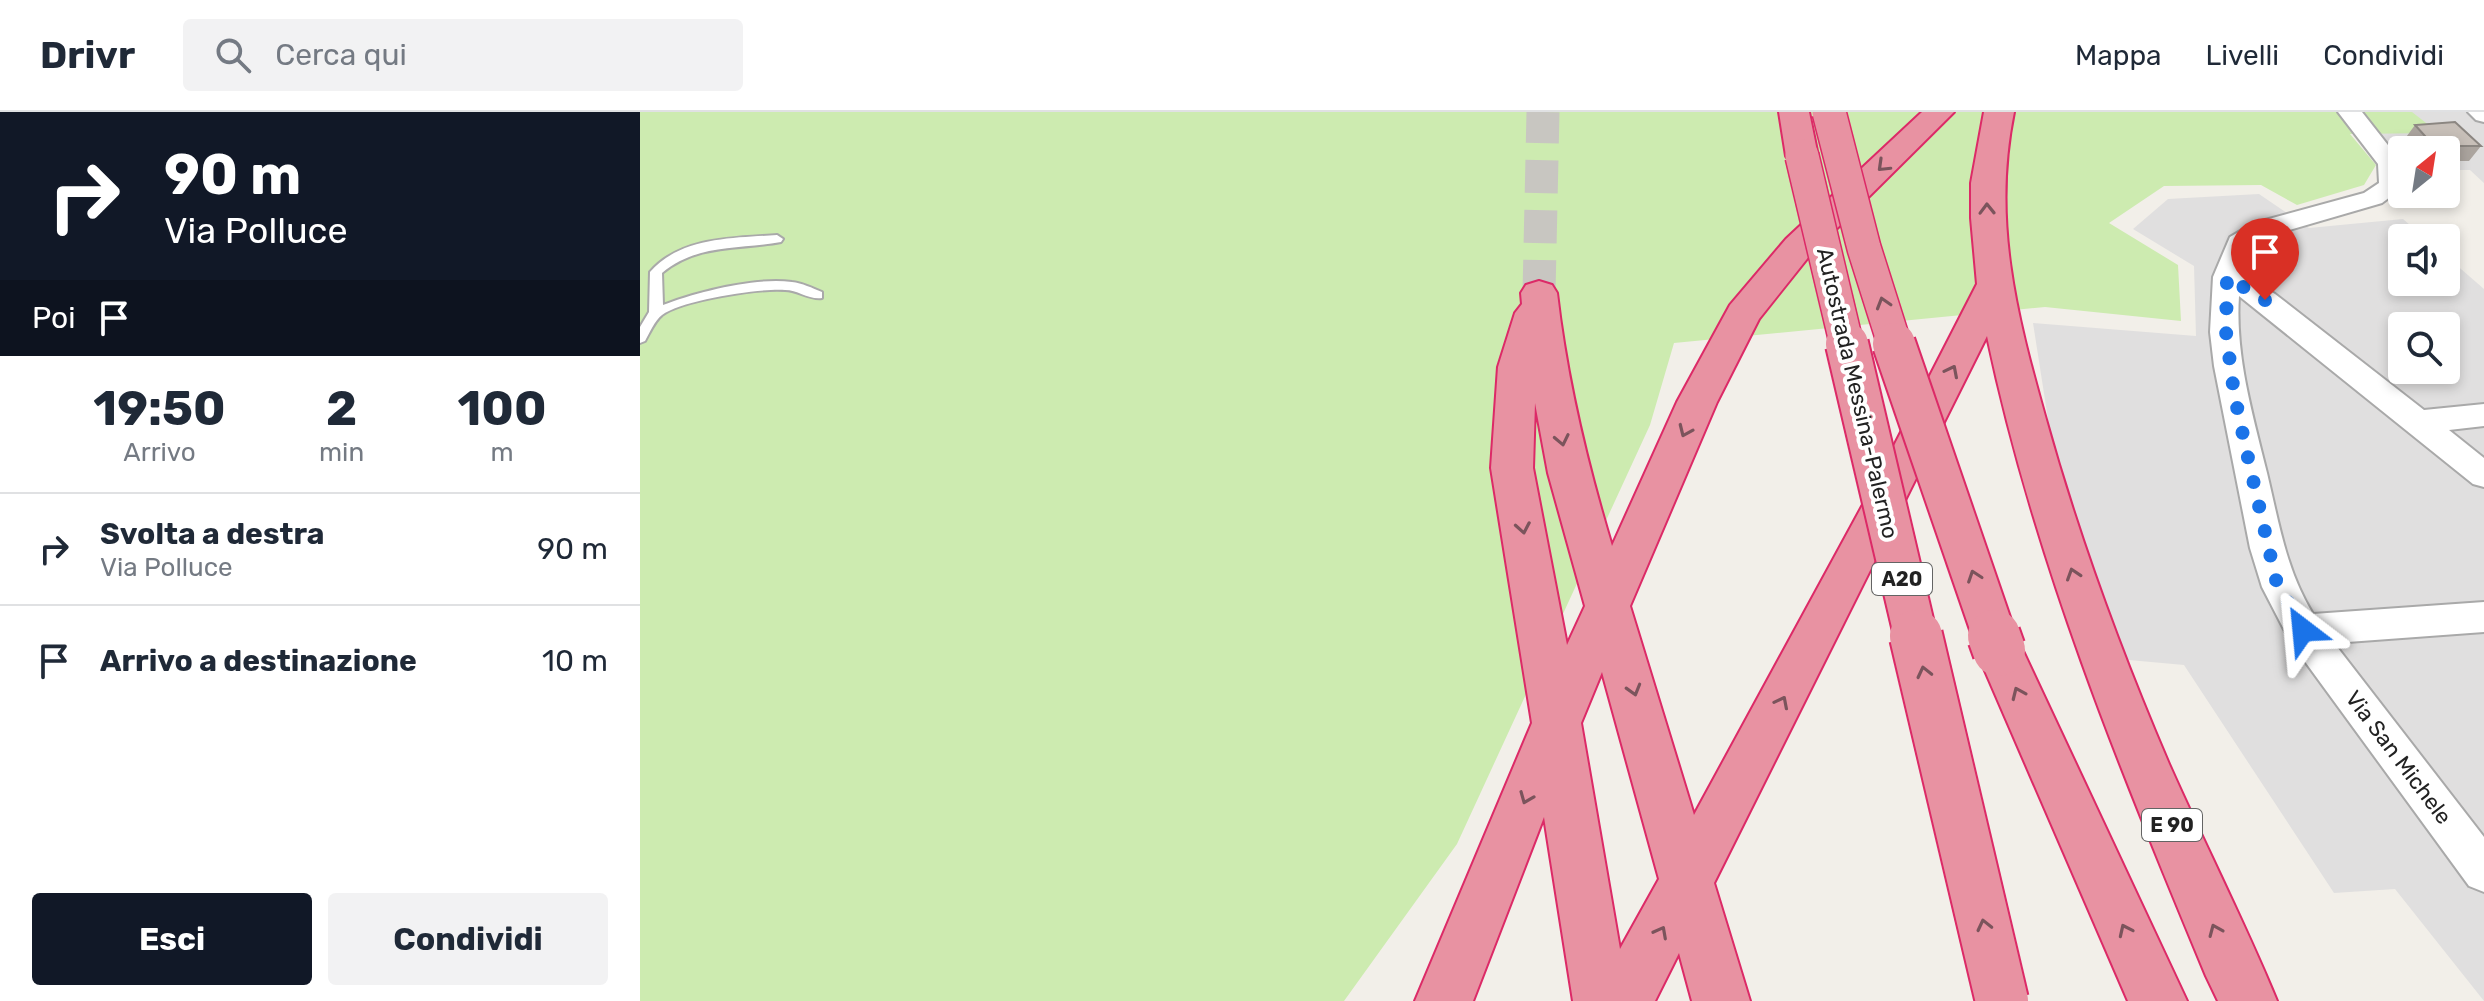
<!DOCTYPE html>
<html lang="it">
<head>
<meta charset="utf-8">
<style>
  :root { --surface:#fff; --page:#f2f2f3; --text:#1f2937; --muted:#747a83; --line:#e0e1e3; --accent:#111827 }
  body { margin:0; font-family:Rubik,sans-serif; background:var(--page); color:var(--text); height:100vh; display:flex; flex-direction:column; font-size:30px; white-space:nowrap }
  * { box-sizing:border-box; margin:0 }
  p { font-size:26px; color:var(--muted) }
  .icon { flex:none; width:44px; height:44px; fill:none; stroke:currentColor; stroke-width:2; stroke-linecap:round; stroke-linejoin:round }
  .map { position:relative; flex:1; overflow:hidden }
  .drawer { display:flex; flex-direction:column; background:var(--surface); width:640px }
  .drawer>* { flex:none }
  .banner { background:#111827; color:#fff; overflow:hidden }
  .needle { width:52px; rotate:30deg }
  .tools { position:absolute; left:1748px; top:24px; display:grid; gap:16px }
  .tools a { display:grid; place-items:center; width:72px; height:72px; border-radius:8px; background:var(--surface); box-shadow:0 4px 12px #0003; font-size:40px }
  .pin { position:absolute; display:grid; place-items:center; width:68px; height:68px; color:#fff; margin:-82px -34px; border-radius:50% 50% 50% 0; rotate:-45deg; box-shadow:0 0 8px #0007 }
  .pin .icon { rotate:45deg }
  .me { position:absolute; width:88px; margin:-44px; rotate:331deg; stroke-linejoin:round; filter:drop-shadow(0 0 6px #0008) }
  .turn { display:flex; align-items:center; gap:28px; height:168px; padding:0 32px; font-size:36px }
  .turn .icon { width:104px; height:104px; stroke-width:2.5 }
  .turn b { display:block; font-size:56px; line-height:68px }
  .then { display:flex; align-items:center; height:76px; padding:0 32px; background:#0003; gap:16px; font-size:30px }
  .eta { display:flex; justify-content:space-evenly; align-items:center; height:136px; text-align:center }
  .eta b { font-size:48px; font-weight:700; line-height:56px }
  .action { display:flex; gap:16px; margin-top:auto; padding:16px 32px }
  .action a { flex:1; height:92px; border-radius:8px; background:var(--accent); color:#fff; font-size:32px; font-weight:700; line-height:92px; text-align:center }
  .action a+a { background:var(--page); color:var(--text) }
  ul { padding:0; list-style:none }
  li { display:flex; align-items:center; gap:24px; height:112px; padding:0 32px; border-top:2px solid var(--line) }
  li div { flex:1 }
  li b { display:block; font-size:30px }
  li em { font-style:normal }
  header { display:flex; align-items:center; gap:48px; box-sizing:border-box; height:112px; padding:0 40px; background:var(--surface); border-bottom:2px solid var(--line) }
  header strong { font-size:38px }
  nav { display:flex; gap:44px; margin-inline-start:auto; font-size:28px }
  .search { width:560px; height:72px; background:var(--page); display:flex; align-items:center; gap:20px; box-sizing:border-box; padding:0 28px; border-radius:8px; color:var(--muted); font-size:30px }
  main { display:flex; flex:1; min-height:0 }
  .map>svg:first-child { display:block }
  .residential { fill:#e0dfdf; fill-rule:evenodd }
  .grass { fill:#cdebb0 }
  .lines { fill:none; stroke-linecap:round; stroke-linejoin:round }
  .motorway-tunnel { stroke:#c8c6c1; stroke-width:33; stroke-dasharray:33 17; stroke-linecap:butt }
  .service-casing { stroke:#a9a9a9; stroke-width:4 }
  .minor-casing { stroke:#a9a9a9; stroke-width:4 }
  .motorway-casing { stroke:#dc2a67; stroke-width:4 }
  .service { fill:#fff; fill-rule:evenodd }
  .minor { fill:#fff; fill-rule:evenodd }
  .motorway { fill:#e892a2; fill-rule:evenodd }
  .motorway-bridge-far2-casing { stroke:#dc2a67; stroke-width:36; stroke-linecap:butt }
  .motorway-bridge-far1-casing { stroke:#dc2a67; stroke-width:46; stroke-linecap:butt }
  .motorway-bridge-casing { stroke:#dc2a67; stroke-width:56; stroke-linecap:butt }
  .motorway-bridge-far2 { stroke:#e892a2; stroke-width:33 }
  .motorway-bridge-far1 { stroke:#e892a2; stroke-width:42 }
  .motorway-bridge { stroke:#e892a2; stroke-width:52 }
  .wall { fill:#aba49e }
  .building { fill:#c7bfb8; stroke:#8b8681; stroke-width:2 }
  .oneway { stroke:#7b545c }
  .route { stroke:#1a73e8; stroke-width:14; stroke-dasharray:0 25.2 }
  .labels { text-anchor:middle; stroke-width:8; stroke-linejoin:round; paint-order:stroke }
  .shield { fill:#fff; stroke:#646464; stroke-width:2 }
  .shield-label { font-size:20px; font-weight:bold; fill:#222 }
  .street-label { font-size:22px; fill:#222; stroke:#fff }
</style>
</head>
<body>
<header>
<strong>Drivr</strong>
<div class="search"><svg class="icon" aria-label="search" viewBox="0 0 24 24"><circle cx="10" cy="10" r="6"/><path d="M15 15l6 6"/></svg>Cerca qui</div>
<nav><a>Mappa</a><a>Livelli</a><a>Condividi</a></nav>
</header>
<main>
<section class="drawer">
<div class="banner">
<div class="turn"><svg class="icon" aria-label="right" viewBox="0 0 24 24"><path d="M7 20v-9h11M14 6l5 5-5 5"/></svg><div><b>90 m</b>Via Polluce</div></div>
<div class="then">Poi<svg class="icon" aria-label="arrive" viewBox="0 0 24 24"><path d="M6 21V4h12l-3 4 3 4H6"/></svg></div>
</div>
<div class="eta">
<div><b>19:50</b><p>Arrivo</p></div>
<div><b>2</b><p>min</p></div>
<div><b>100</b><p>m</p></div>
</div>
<ul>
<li><svg class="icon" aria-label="right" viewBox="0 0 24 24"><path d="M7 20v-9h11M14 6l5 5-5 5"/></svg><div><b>Svolta a destra</b><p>Via Polluce</p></div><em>90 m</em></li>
<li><svg class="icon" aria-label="arrive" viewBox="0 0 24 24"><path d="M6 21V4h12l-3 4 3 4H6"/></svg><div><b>Arrivo a destinazione</b></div><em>10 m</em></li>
</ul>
<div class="action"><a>Esci</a><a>Condividi</a></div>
</section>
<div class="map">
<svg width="1844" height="889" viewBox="0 0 1844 889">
  <rect width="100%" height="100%" fill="#f2efe9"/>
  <g class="residential">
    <polygon points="1716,0 1844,0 1844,71 1830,58 1806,58 1806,38 1762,38 1762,52"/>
    <path d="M1619 82 1669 116 1763 107 1785 126H1762V170H1806V144L1844 177V889L1755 777 1694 781 1544 553 1445 544 1393 211 1556 224 1554 154 1493 117 1528 87ZM1762 214H1806V258H1762Z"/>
  </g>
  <polygon class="grass" points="0,0 1772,0 1799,21 1710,22 1736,53 1724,73 1657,93 1621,73 1524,74 1469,111 1538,153 1541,209 1405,195 1034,231 1010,313 817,732 704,889 0,889"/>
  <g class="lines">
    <polyline class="motorway-tunnel" points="899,181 903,0"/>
    <defs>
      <path id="service" d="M137 123 143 127 141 130C99 138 58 131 22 161L23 193C57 180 115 165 152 170 162 171 172 176 182 180V186C169 188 158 178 145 178 120 176 42 188 22 203 15 208 9 222 5 229L0 231V215L9 200 10 160C40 125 94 126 137 123Z"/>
      <g id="minor">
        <path d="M1698 0H1722L1762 51V76L1742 91 1632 123 1611 135 1602 162 1635 182 1784 298 1844 292V314L1809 318 1844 346V375L1833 372 1599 184C1595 244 1613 304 1627 361 1639 411 1646 458 1673 502L1844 490V520L1694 531 1844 725V780L1829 774 1650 529 1622 475 1610 436 1574 254 1570 220 1573 165 1590 125 1614 111 1724 81 1739 71 1738 52Z"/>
        <polygon points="1828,0 1844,0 1844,10 1836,8"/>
      </g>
      <g id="motorway">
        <polygon points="1139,0 1169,0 1178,44 1173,51 1162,53 1151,51 1146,44"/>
        <path d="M1282 0H1314L1170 143 1119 207 1077 290 990 494 1054 703 1238 365 1337 172 1331 106V71L1344 0H1374C1352 107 1376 201 1405 304 1438 423 1480 538 1529 652 1564 731 1604 809 1637 889H1578L1566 864C1478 652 1395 450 1347 224L1074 771 1110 889H1052L1039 841 1015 889H933L904 705 833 889H775L892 611 851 356 858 255 875 201 882 192 881 181 886 173 899 169 912 173 917 181C927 268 947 351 972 434L1037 290 1090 193 1146 127ZM895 291 908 361 945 494 927 533 893 356ZM962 560 1019 767 980 837 941 611Z"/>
        <polygon points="1359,518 1376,524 1547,889 1488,889 1336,538 1342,524"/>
      </g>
    </defs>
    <use href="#service" class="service-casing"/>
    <use href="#minor" class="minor-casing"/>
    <use href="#motorway" class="motorway-casing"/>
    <use href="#service" class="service"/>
    <use href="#minor" class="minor"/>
    <use href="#motorway" class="motorway"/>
    <defs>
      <g id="motorway-bridge-far2">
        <polyline points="1189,0 1224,136 1255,234"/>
        <polyline points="1162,44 1207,234"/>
      </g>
      <g id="motorway-bridge-far1">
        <polyline points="1207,232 1276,526"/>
        <polyline points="1254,232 1355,526"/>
      </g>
      <g id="motorway-bridge">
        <polyline points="1276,524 1362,889"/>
        <polyline points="1354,524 1359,538"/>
      </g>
    </defs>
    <use href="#motorway-bridge-far2" class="motorway-bridge-far2-casing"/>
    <use href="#motorway-bridge-far1" class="motorway-bridge-far1-casing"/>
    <use href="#motorway-bridge" class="motorway-bridge-casing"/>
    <use href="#motorway-bridge-far2" class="motorway-bridge-far2"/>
    <use href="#motorway-bridge-far1" class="motorway-bridge-far1"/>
    <use href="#motorway-bridge" class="motorway-bridge"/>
  </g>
  <polygon class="wall" points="1775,13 1841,34 1829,49 1806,49 1806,38 1772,38 1764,28"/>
  <polygon class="building" points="1815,10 1841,34 1794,34 1775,13"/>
  <defs><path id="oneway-chevron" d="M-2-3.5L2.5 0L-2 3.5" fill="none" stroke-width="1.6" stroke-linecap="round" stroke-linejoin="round" transform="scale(2)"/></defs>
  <g class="oneway">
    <use href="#oneway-chevron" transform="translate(1243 54) rotate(136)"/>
    <use href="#oneway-chevron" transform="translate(1347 97) rotate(-91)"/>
    <use href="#oneway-chevron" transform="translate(1243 191) rotate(-107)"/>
    <use href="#oneway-chevron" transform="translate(1312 259) rotate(-63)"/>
    <use href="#oneway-chevron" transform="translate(1045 319) rotate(114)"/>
    <use href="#oneway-chevron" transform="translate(922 328) rotate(78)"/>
    <use href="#oneway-chevron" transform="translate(883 416) rotate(80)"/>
    <use href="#oneway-chevron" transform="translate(1433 462) rotate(-108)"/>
    <use href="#oneway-chevron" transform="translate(1334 464) rotate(-109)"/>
    <use href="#oneway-chevron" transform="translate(1284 560) rotate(-103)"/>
    <use href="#oneway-chevron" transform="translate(994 578) rotate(74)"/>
    <use href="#oneway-chevron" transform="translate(1378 581) rotate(-114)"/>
    <use href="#oneway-chevron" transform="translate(1142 590) rotate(-63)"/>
    <use href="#oneway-chevron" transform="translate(886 686) rotate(112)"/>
    <use href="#oneway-chevron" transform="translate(1344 813) rotate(-103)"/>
    <use href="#oneway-chevron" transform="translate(1485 818) rotate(-115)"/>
    <use href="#oneway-chevron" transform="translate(1575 818) rotate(-113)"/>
    <use href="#oneway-chevron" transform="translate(1021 820) rotate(-62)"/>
  </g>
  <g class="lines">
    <polyline class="route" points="1625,188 1587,165 1586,220 1594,281 1606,337 1636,468 1663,518"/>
  </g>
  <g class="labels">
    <g class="shield">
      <rect x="1232" y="451" width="60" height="32" rx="6"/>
      <rect x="1502" y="697" width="60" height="32" rx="6"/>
    </g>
    <g class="shield-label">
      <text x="1262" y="474">A20</text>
      <text x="1532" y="720">E 90</text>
    </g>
    <g class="street-label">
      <text transform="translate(1218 281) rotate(77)" y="8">Autostrada Messina-Palermo</text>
      <text transform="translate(1759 645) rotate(53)" y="8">Via San Michele</text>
    </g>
  </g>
</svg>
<div class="tools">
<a><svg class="needle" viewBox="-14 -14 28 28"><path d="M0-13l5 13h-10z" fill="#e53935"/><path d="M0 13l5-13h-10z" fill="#747a83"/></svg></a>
<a><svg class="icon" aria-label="sound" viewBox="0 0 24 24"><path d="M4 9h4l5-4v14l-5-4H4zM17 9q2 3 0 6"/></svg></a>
<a><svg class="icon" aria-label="search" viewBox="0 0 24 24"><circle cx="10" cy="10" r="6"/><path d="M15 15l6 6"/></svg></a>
</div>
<div class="pin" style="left:1625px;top:188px;background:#d93025"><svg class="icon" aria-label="arrive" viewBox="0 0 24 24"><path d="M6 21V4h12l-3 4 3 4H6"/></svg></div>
<svg class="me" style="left:1663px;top:518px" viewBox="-20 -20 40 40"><path d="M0-17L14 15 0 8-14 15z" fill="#1a73e8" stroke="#fff" stroke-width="4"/></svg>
</div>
</main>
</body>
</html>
